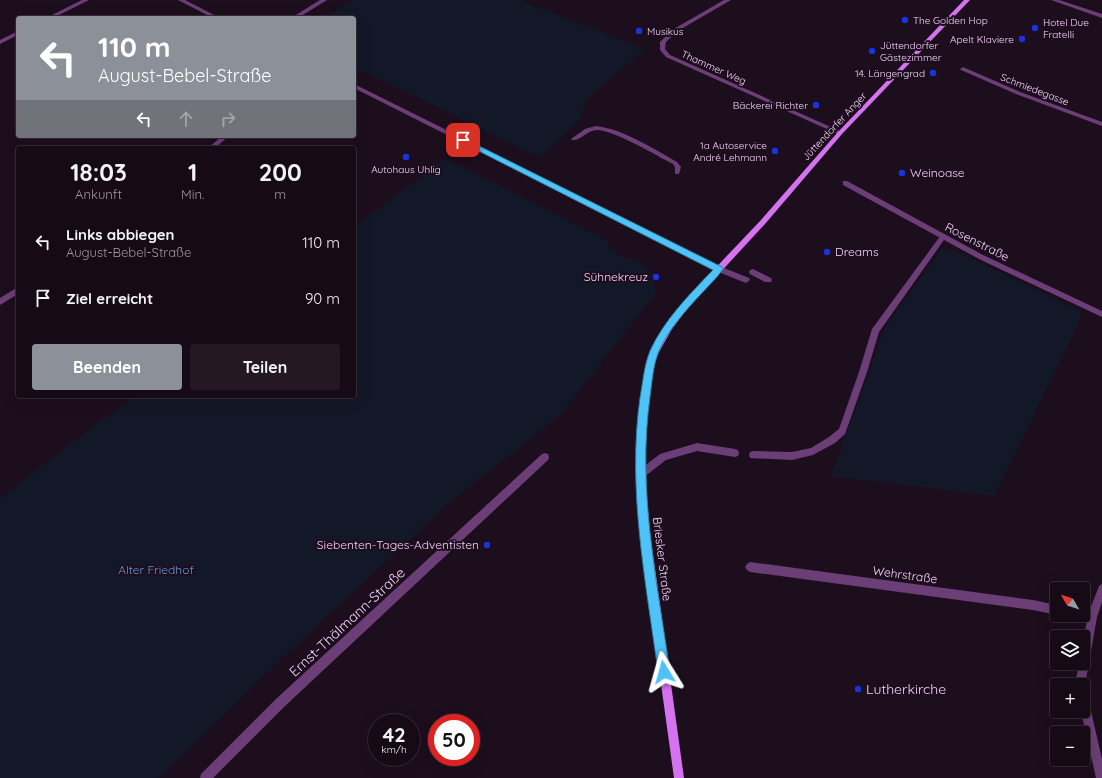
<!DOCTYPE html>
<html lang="de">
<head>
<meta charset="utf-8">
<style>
  :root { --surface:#160a16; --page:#231823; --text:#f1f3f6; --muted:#9e9aa1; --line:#352b35; --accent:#8c9099 }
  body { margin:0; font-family:Quicksand,sans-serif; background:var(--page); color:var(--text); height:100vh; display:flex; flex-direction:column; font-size:15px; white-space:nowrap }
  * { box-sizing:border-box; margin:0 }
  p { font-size:13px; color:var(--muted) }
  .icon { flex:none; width:22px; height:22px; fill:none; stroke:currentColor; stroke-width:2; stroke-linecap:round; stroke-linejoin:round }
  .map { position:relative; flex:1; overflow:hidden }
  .side { position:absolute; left:16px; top:146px; width:340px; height:252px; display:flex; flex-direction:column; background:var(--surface); border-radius:4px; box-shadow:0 4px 16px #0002,0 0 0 1px var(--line) }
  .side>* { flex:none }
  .guide { position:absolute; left:16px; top:16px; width:340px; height:122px; border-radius:4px; box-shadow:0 4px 16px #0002,0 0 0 1px var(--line); background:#8c9099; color:#fff; overflow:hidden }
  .needle { width:26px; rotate:309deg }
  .controls { position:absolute; left:1050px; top:582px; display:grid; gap:8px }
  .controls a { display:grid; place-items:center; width:40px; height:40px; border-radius:4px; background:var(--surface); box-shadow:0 4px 16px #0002,0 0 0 1px var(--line); font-size:20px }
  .speed { position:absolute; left:368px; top:714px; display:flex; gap:8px; font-size:20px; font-weight:700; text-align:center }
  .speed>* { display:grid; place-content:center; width:52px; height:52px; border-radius:50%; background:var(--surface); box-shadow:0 4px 16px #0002,0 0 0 1px var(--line); line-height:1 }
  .speed small { font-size:10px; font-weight:400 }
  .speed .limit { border:6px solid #d22; background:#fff; color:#111 }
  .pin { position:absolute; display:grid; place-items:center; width:34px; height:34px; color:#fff; margin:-17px; border-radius:8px; box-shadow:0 2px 6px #0006 }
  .me { position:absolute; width:44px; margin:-22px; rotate:352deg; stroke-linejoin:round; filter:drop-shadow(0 0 3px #0008) }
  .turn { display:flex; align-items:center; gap:14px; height:84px; padding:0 16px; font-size:18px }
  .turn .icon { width:52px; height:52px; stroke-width:2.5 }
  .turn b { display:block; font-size:28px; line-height:34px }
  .lanes { display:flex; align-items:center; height:38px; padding:0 16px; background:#0003; justify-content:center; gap:20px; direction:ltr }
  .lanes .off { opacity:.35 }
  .eta { display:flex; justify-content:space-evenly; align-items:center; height:68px; text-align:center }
  .eta b { font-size:24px; font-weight:700; line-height:28px }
  .button { display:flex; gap:8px; margin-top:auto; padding:8px 16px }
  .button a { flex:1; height:46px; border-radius:4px; background:var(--accent); color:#fff; font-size:16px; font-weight:700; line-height:46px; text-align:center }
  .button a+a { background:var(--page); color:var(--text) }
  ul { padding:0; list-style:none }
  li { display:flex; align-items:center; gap:12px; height:56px; padding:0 16px }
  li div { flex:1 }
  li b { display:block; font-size:15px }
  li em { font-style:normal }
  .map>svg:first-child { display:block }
  .green { fill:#121827 }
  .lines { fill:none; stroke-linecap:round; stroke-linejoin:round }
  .service { fill:#6c3e78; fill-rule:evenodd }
  .minor { fill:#6c3e78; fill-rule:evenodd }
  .secondary { fill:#d572ef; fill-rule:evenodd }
  .route { fill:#4fc3f7; stroke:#337fa1 }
  .poi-dot { fill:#1933dd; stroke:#1d0e1e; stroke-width:1.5 }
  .labels { text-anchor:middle; stroke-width:4; stroke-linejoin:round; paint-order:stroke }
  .far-poi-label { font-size:10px; fill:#f5d0fa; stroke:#1d0e1e; text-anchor:start }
  .far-street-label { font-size:10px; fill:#f5d0fa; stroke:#1d0e1e }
  .poi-label { font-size:12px; fill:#f5d0fa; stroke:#1d0e1e; text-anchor:start }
  .street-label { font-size:12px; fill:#f5d0fa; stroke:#1d0e1e }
  .park-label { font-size:12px; fill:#6599d1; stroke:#1d0e1e }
  .near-street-label { font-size:14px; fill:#f5d0fa; stroke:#1d0e1e }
  .near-poi-label { font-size:14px; fill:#f5d0fa; stroke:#1d0e1e; text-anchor:start }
</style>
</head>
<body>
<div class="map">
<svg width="1102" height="778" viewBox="0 0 1102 778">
  <rect width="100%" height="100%" fill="#1d0e1e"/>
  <g class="green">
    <polygon points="353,0 519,0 645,49 585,101 580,120 539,157 354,67 354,18 323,18"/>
    <polygon points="445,158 608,241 609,248 625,258 637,260 652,274 656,293 560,415 450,502 258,681 159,778 0,778 0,498 134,396 354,396 354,227"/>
    <polygon points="941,250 956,251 1082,312 1077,327 994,496 831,476 885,327"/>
  </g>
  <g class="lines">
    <g class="service">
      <path d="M596 126C623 129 654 149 677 162L681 167 679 174H675V167L673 164C657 156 614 130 597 130 587 130 581 141 572 140L571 139 585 129Z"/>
      <polygon points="941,235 943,235 946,237 879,332 867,372 845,434 835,443 813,455 792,460 750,458 749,455 750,452 753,451 792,452 811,448 829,437 839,429 859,372 872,329"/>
      <polygon points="719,266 749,278 750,280 746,283 716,271 715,269"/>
      <polygon points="753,269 771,278 772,280 771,282 765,282 750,274 749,272 750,270"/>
      <polygon points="697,443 735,449 738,450 739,453 738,456 735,457 697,451 666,460 644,477 641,478 638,477 637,474 638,471 660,454"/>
    </g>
    <g class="minor">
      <polygon points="82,0 89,0 53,18 46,18"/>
      <polygon points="178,0 185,0 220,18 213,18"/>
      <polygon points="320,0 327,0 298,18 291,18"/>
      <polygon points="724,0 731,0 676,32 666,42 665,49 670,55 842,132 842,134 838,134 666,57 660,50 660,42 672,30"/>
      <polygon points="1051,0 1059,0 1102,14 1102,18"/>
      <polygon points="18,31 18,35 0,44 0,40"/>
      <polygon points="963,67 1020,92 1102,122 1102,126 1016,94 961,70 960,69"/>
      <polygon points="354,84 722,267 723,269 719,272 716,271 354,88"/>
      <polygon points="222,136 229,136 215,148 208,148"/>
      <polygon points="843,181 847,181 983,255 1102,311 1102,317 979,259 843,185"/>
      <polygon points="18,287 18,294 0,305 0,298"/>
      <polygon points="545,453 548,454 549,457 548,460 284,707 213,778 200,778 201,774 276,699 542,454"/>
      <polygon points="750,562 1033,600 1057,605 1057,615 1033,610 750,572 747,570 745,567 747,564"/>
      <polygon points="1102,584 1102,602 1097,617 1085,685 1083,689 1083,685 1075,685 1079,663 1083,663 1083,640 1087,621 1080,618 1078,615 1083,615 1083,610 1089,612 1099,586"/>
      <polygon points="1083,693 1087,694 1088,698 1102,759 1102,778 1096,778 1081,711 1083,711"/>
    </g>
    <polygon class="secondary" points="964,0 970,0 842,134 765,224 691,304 672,329 659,352 654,365 648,408 644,456 649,525 684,778 674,778 639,525 636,456 640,408 646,365 651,351 666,325 685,300 761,220 838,132"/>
  </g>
  <path class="route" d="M463 138 722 267 723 269C717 278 708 286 701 294 685 311 667 331 658 353 653 367 652 382 650 397 637 489 657 581 670 672L668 676 664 677 660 676 658 672C646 582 627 489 640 398 643 382 644 366 650 351 664 320 690 294 713 270L461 142 460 140Z"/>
  <g class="poi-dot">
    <circle cx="905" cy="20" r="4"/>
    <circle cx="1035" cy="28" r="4"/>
    <circle cx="639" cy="31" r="4"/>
    <circle cx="1022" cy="39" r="4"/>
    <circle cx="872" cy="51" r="4"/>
    <circle cx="933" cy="73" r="4"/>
    <circle cx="816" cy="105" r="4"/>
    <circle cx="775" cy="151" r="4"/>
    <circle cx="406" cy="157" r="4"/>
    <circle cx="902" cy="173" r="4"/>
    <circle cx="827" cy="252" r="4"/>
    <circle cx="656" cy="277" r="4"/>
    <circle cx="487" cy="545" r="4"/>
    <circle cx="858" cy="689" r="4"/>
  </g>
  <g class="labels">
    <g class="far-poi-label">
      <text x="913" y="24">The Golden Hop</text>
      <text x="1043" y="26">Hotel Due<tspan x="1043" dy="12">Fratelli</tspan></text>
      <text x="647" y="35">Musikus</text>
      <text x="1014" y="43" text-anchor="end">Apelt Klaviere</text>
      <text x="880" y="49">Jüttendorfer<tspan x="880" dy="12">Gästezimmer</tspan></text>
      <text x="925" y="77" text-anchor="end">14. Längengrad</text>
      <text x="808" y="109" text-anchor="end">Bäckerei Richter</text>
      <text x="767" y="149" text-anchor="end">1a Autoservice<tspan x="767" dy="12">André Lehmann</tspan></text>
      <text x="406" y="173" text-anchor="middle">Autohaus Uhlig</text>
    </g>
    <g class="far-street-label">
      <text transform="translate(714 67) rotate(24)" y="4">Thammer Weg</text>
      <text transform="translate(1035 89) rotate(21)" y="4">Schmiedegasse</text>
      <text transform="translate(834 126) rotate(-47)" y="4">Jüttendorfer Anger</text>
    </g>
    <g class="poi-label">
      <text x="910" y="177">Weinoase</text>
      <text x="835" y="256">Dreams</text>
      <text x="648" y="281" text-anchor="end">Sühnekreuz</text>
      <text x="479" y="549" text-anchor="end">Siebenten-Tages-Adventisten</text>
    </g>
    <g class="street-label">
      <text transform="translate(977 242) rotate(27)" y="4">Rosenstraße</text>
      <text transform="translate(662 559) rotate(83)" y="4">Briesker Straße</text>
      <text transform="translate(905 575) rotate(8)" y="4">Wehrstraße</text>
    </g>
    <g class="park-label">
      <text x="156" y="574">Alter Friedhof</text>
    </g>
    <g class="near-street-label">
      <text transform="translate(347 622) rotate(-43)" y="5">Ernst-Thälmann-Straße</text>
    </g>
    <g class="near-poi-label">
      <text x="866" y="694">Lutherkirche</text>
    </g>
  </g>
</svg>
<div class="controls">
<a><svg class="needle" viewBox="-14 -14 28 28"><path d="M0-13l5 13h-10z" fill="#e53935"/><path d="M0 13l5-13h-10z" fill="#9e9aa1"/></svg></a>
<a><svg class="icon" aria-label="layers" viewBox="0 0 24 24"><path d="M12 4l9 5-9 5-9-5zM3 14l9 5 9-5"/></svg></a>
<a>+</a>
<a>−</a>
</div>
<div class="speed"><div>42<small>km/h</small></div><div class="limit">50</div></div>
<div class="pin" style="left:463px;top:140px;background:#d93025"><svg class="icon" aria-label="arrive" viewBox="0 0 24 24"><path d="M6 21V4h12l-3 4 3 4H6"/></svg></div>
<svg class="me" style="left:664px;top:672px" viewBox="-20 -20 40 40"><path d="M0-17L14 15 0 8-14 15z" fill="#4fc3f7" stroke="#fff" stroke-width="4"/></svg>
<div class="guide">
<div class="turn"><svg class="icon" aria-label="left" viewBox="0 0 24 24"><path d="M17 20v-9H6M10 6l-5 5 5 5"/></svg><div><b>110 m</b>August-Bebel-Straße</div></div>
<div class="lanes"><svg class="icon" aria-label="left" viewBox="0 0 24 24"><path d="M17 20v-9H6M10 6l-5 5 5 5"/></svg><svg class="icon off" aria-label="ahead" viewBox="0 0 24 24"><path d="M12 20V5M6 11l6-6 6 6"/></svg><svg class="icon off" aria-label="right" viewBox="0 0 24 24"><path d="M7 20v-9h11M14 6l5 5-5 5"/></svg></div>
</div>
<section class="side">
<div class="eta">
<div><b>18:03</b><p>Ankunft</p></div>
<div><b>1</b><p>Min.</p></div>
<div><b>200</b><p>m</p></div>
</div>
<ul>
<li><svg class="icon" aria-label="left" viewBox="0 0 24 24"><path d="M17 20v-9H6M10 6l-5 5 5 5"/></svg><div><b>Links abbiegen</b><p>August-Bebel-Straße</p></div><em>110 m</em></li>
<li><svg class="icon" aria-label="arrive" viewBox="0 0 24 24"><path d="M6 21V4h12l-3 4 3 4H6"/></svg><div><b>Ziel erreicht</b></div><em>90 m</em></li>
</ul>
<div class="button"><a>Beenden</a><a>Teilen</a></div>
</section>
</div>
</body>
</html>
